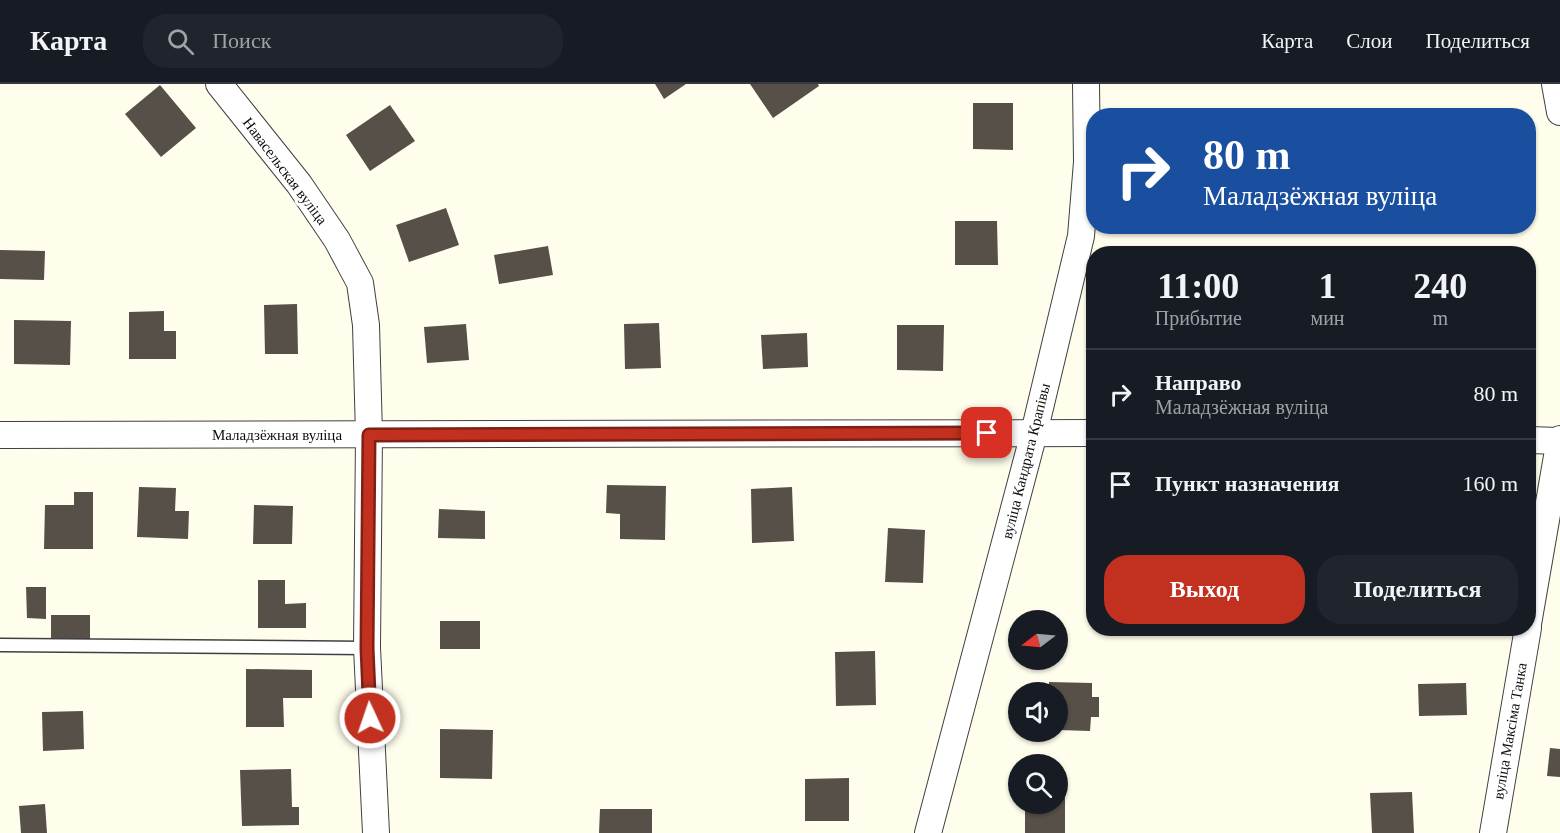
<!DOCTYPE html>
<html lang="ru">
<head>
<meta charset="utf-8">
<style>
  :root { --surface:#171b24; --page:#20242c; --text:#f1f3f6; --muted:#9ea1a6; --line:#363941; --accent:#c2311f }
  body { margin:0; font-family:Georgia,serif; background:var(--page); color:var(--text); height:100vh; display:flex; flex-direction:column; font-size:22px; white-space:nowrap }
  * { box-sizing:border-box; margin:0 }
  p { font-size:20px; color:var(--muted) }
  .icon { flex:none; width:33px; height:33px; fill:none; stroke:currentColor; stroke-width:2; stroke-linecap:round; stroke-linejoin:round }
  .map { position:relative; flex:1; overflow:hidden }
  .details { position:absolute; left:1086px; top:162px; width:450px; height:390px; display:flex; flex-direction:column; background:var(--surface); border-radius:24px; box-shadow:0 2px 4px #0004 }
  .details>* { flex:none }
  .banner { position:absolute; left:1086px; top:24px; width:450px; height:126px; border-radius:24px; box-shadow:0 2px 4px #0004; background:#1a4fa0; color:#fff; overflow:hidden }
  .needle { width:39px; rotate:254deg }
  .fabs { position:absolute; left:1008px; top:526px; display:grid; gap:12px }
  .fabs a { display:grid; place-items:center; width:60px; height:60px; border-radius:50%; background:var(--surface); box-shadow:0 2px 4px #0004; font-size:30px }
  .pin { position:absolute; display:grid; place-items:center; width:51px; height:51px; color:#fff; margin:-26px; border-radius:12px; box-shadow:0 3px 9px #0006 }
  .me { position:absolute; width:66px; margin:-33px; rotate:357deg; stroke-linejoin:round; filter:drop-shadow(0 0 4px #0008) }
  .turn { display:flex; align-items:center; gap:21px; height:126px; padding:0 18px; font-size:27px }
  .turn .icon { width:78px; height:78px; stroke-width:2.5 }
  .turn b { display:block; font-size:42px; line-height:51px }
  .eta { display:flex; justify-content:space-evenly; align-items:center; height:102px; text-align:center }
  .eta b { font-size:36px; font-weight:800; line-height:42px }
  .button { display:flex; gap:12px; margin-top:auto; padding:12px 18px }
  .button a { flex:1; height:69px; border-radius:24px; background:var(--accent); color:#fff; font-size:24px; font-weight:800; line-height:69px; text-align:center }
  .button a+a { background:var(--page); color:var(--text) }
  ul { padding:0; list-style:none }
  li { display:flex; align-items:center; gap:18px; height:90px; padding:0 18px; border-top:2px solid var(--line) }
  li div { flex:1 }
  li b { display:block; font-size:22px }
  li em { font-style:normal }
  header { display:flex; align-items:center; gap:36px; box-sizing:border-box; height:84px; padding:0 30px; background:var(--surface); border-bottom:2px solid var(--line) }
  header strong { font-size:28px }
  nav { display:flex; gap:33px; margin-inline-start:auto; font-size:21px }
  .search { width:420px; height:54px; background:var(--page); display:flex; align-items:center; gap:15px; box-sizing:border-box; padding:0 21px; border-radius:24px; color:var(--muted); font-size:22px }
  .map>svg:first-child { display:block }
  .building { fill:#565048 }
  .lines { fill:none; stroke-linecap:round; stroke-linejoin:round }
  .lane-casing { stroke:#404040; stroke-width:15 }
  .street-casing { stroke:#404040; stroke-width:28 }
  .lane { stroke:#fff; stroke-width:12 }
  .street { stroke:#fff; stroke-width:26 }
  .route-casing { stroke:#7e2014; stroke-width:15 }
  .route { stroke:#c2311f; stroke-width:10 }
  .labels { text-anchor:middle; stroke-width:6; stroke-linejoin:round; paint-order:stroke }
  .street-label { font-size:15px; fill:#0d0d0d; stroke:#fff }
</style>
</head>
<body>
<header>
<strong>Карта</strong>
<div class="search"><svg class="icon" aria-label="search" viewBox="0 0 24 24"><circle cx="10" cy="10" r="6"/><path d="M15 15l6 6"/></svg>Поиск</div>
<nav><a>Карта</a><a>Слои</a><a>Поделиться</a></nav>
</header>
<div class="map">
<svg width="1560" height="749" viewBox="0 0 1560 749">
  <rect width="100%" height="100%" fill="#fffeec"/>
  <g class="building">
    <polygon points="655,0 686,0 664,15"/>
    <polygon points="750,0 818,0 819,2 773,34"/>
    <polygon points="160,1 196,44 161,73 125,30"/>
    <polygon points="973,19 1013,19 1013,66 973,65"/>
    <polygon points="390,21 415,57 370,87 346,51"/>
    <polygon points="446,124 459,161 409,178 396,141"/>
    <polygon points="955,137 997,137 998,181 955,181"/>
    <polygon points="548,162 553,191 499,200 494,171"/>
    <polygon points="0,166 45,167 44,196 0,195"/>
    <polygon points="297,220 298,270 265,270 264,221"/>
    <polygon points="164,227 164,247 176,247 176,275 129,275 129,228"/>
    <polygon points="14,236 71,237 70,281 14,280"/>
    <polygon points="659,239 661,284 625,285 624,240"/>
    <polygon points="466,240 469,276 427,279 424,243"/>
    <polygon points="897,241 944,241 943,287 897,286"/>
    <polygon points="807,249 808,283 763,285 761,251"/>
    <polygon points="607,401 666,402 665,456 620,455 620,430 606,429"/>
    <polygon points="139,403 176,404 175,427 189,427 188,455 137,453"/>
    <polygon points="792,403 794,457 752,459 751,405"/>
    <polygon points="74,408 93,408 93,465 44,465 45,421 74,421"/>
    <polygon points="254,421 293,422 292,460 253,460"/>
    <polygon points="439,425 485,427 485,455 438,454"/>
    <polygon points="888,444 925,446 923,499 885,498"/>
    <polygon points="1090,463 1094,463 1094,510 1087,509"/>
    <polygon points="258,496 285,496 285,520 306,519 306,544 258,544"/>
    <polygon points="26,503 46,503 46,535 27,534"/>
    <polygon points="51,531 90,531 90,555 51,556"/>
    <rect x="440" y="537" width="40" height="28"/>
    <polygon points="875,567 876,621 836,622 835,568"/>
    <polygon points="246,585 312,586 312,614 283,614 284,643 246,643"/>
    <polygon points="1049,598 1092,599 1092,613 1099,613 1099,633 1091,633 1090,647 1058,646 1058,609 1049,609"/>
    <polygon points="1466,599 1467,631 1419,632 1418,600"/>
    <polygon points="83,627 84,665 43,667 42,628"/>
    <polygon points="440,645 493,646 492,695 440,694"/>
    <polygon points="1550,664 1560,665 1560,693 1547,692"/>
    <polygon points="291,685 292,723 299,723 299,741 242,742 240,686"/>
    <polygon points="849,694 849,737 805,737 805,695"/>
    <polygon points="1058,701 1065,701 1065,749 1025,749 1025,720 1058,720"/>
    <polygon points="1412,708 1414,749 1372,749 1370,709"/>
    <polygon points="45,720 47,749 21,749 19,722"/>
    <polygon points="600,725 652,725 652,749 599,749"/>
  </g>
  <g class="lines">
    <defs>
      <polyline id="lane" points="0,561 367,564"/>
      <g id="street">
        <polyline points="219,0 299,100 337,156 360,199 366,241 369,351 367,564 376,749"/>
        <polyline points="1555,0 1560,28"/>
        <polyline points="0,351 1094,349"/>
        <polyline points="1528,356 1560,357"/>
        <polyline points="1528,540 1560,355"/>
        <polyline points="928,749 1034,349 1081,152 1087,78 1086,0"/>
        <polyline points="1493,749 1528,544"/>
      </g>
    </defs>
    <use href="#lane" class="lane-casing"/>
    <use href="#street" class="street-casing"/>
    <use href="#lane" class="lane"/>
    <use href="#street" class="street"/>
  </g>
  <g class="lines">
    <defs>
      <polyline id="route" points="370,634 367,564 369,351 987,349"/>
    </defs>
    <use href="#route" class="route-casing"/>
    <use href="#route" class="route"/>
  </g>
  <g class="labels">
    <g class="street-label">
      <text transform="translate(285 87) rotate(53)" y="5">Навасельская вуліца</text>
      <text x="277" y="356">Маладзёжная вуліца</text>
      <text transform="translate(1026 377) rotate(-76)" y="5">вуліца Кандрата Крапівы</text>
      <text transform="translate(1510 647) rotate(-80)" y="5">вуліца Максіма Танка</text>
    </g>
  </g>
</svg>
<div class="fabs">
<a><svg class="needle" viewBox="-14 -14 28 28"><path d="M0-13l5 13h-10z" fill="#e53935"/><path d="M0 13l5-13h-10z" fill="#9ea1a6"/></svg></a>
<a><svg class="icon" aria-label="sound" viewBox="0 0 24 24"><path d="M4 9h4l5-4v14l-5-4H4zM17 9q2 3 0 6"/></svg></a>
<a><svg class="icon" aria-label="search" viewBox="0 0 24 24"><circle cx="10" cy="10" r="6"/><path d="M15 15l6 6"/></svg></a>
</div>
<div class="pin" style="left:987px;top:349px;background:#d93025"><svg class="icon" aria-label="arrive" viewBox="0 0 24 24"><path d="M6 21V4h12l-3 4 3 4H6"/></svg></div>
<svg class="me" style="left:370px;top:634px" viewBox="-20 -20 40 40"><circle r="17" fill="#c2311f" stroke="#fff" stroke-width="3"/><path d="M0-11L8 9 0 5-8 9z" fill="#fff"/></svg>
<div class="banner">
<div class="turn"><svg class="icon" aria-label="right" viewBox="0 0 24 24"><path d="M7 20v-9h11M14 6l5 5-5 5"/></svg><div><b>80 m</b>Маладзёжная вуліца</div></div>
</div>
<section class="details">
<div class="eta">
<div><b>11:00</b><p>Прибытие</p></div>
<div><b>1</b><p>мин</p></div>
<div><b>240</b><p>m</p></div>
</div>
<ul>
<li><svg class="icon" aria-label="right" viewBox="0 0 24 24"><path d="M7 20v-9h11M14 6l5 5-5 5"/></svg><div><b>Направо</b><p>Маладзёжная вуліца</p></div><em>80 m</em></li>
<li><svg class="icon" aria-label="arrive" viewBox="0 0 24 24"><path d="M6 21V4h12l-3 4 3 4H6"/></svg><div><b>Пункт назначения</b></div><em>160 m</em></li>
</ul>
<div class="button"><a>Выход</a><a>Поделиться</a></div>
</section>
</div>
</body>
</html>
